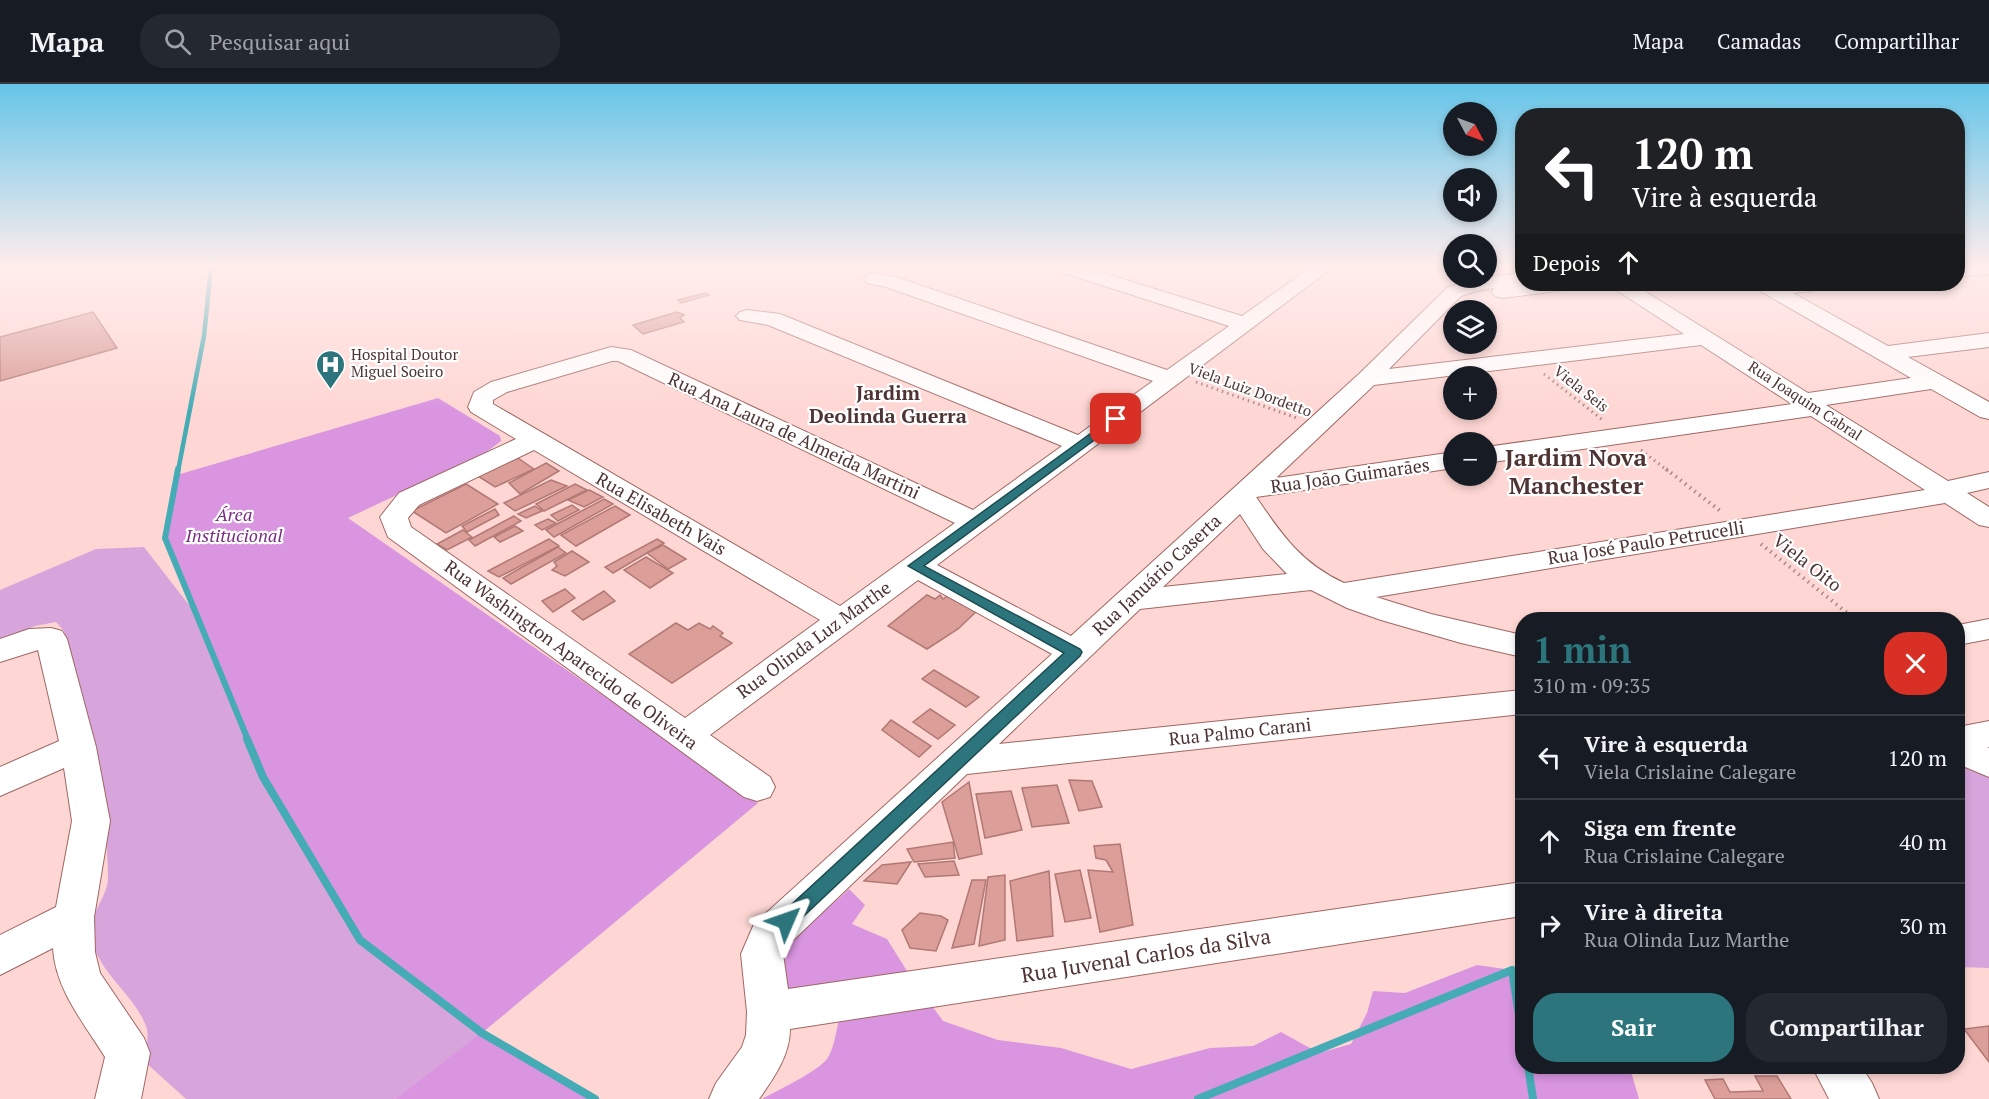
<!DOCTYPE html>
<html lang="pt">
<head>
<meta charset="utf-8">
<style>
  :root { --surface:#171b24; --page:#242831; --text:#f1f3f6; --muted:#9ea1a6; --line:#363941; --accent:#2c757c }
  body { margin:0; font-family:"PT Serif",serif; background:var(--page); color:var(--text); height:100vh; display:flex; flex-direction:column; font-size:22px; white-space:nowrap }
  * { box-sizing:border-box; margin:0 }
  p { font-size:20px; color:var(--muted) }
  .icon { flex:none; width:33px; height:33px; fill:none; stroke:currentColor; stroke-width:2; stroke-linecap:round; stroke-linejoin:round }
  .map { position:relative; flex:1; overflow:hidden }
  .details { position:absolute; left:1515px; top:528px; width:450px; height:462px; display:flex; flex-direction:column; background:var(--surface); border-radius:24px; box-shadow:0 3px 9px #0003 }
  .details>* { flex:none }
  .guide { position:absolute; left:1515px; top:24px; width:450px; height:183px; border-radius:24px; box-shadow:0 3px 9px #0003; background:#202124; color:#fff; overflow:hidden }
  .needle { width:39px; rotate:131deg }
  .buttons { position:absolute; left:1443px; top:18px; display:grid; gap:12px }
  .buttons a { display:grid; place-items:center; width:54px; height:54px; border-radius:50%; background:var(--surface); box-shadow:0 3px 9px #0003; font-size:30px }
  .pin { position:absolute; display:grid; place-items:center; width:51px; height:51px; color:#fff; margin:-26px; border-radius:12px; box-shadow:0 3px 9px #0006 }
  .me { position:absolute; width:66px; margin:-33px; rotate:47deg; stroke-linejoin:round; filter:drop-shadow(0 0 4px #0008) }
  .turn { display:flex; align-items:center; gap:21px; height:126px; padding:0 18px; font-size:27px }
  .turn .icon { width:78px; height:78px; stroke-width:2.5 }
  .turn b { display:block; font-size:42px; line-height:51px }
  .then { display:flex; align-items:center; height:57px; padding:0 18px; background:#0003; gap:12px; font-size:22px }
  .round { display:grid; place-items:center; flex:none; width:63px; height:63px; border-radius:24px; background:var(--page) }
  .overview { display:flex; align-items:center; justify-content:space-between; height:102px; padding:0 18px }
  h1 { font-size:36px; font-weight:800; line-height:45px; color:var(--accent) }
  .cta { display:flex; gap:12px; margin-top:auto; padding:12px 18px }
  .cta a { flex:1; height:69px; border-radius:24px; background:var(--accent); color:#fff; font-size:24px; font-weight:800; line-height:69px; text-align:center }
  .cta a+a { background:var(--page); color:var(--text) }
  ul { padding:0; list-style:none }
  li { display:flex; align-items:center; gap:18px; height:84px; padding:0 18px; border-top:2px solid var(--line) }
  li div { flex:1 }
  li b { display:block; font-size:22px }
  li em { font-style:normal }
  header { display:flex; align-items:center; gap:36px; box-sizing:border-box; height:84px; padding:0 30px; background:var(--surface); border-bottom:2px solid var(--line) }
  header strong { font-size:28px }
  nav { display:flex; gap:33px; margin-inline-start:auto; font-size:21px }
  .search { width:420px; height:54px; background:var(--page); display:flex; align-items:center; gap:15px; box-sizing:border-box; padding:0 21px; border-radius:24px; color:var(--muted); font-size:22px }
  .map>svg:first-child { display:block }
  .green { fill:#d7a5dc }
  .forest { fill:#d995e0 }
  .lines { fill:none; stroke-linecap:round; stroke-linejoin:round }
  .stream-far2 { stroke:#45abb4; stroke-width:4.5 }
  .stream-far1 { stroke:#45abb4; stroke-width:6 }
  .stream { stroke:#45abb4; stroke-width:8 }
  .building { fill:#db9e99; stroke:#b27874; stroke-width:1.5 }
  .minor-casing { stroke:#9f6763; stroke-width:2 }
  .path-far1 { stroke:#a98886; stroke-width:3; stroke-dasharray:1.5 4; stroke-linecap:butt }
  .path { stroke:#a98886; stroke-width:4; stroke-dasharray:1.5 4.5; stroke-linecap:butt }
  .minor { fill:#fff; fill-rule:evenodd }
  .route { fill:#2c757c; stroke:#1d4c51; stroke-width:1.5 }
  .labels { text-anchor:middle; stroke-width:4.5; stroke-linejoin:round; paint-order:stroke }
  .far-poi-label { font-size:15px; fill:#4e3433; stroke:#fff; text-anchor:start }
  .far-street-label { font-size:15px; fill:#4e3433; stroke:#fff }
  .street-label { font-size:18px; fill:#4e3433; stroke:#fff }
  .park-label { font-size:18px; font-style:italic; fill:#7a2b83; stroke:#fff }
  .far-district-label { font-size:20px; font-weight:bold; fill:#4e3433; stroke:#fff }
  .near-street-label { font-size:21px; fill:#4e3433; stroke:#fff }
  .district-label { font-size:24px; font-weight:bold; fill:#4e3433; stroke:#fff }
</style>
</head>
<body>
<header>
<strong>Mapa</strong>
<div class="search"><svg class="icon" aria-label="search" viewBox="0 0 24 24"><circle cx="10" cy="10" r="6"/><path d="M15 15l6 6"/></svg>Pesquisar aqui</div>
<nav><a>Mapa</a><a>Camadas</a><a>Compartilhar</a></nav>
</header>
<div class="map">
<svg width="1989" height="1015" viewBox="0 0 1989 1015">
  <rect width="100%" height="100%" fill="#fed7d4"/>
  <g class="green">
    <path d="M144 463 196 530 263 693 360 856 482 949 395 1015H186L145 978C145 968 150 951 146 942 133 908 95 887 91 850 88 832 108 812 108 794 107 709 87 628 64 547L56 538 35 542 0 556V506L96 465Z"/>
    <polygon points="1958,678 1989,689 1989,884 1958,883"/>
  </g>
  <g class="forest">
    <polygon points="438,314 500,352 501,357 484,370 348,434 758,719 482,949 595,1015 395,1015 481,949 360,856 263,693 165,454 177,391"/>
    <path d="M849 805 865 821 852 840 887 855 907 887 943 937 998 956 1061 964 1131 985 1210 964 1253 962 1281 948 1319 969 1351 960 1367 929 1373 907 1405 909 1477 881 1512 886 1522 883V982L1627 983 1632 991 1639 1015H762C777 1007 818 987 827 975 836 962 839 931 842 915L793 919C788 905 781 889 785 874 791 850 831 823 849 805Z"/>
  </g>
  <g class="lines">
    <polyline class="stream-far2" points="178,387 204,252 211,184"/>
    <polyline class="stream-far1" points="178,385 165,454 248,656"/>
    <g class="stream">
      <polyline points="247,655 263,693 360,856 482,949 595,1015"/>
      <polyline points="1528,982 1533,1015"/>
      <polyline points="1198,1015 1512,886 1522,950"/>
    </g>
  </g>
  <g class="building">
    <polygon points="705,209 709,211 681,219 678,216"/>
    <polygon points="93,228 117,264 0,297 0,253"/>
    <polygon points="677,228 684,231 680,234 684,238 643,250 633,241"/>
    <polygon points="518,374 534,385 495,403 478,392"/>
    <polygon points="546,379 559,387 520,410 509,399"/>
    <polygon points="551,396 567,402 515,427 504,419"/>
    <polygon points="466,400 498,420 446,449 412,427"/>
    <polygon points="575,400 587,406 544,427 536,420"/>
    <polygon points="589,406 603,413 584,423 568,416"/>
    <polygon points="604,415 613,420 554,453 546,446"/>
    <polygon points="572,421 579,426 558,437 551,431"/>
    <polygon points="535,422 542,427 526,434 518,430"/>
    <polygon points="615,422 630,431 576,462 561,451"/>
    <polygon points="495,425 499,431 467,448 462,442"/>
    <polygon points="514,432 521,437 475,462 469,456"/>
    <polygon points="548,435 556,439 542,446 535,441"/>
    <polygon points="515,442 523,447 500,458 494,453"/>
    <polygon points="463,446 472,453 447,466 437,460"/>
    <polygon points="549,455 559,462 499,493 488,487"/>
    <polygon points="657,455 664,459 613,489 605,483"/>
    <polygon points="663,461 686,475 668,485 647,469"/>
    <polygon points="558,463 566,469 511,500 503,494"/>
    <polygon points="572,467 589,478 565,492 552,486 557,482 554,478"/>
    <polygon points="646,473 673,489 650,504 624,486"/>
    <polygon points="565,505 575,514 553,528 542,517"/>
    <polygon points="604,507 615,517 583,536 572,527"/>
    <polygon points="950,510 978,526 958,545 927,565 888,542 927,511 935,515 940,511 943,515"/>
    <polygon points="676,539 688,546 699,539 710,545 713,542 723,549 720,552 732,559 672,599 629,570"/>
    <polygon points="934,586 979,613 966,623 922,595"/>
    <polygon points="930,625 955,641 938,655 913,638"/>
    <polygon points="891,636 931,662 919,673 882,646"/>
    <polygon points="1069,696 1092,697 1102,723 1079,727"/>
    <polygon points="969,698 982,770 959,775 942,718"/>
    <polygon points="1057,701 1069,739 1032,743 1022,704"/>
    <polygon points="1011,707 1022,746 985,754 976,710"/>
    <polygon points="953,758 955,774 914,778 907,765"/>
    <polygon points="1120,760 1133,841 1100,848 1088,786 1113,788 1106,776 1096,774 1094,762"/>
    <polygon points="954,777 959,791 925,793 918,780"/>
    <polygon points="911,778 897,800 864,797 882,781"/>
    <polygon points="1080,786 1091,834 1065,838 1055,790"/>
    <polygon points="1049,787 1053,852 1017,857 1010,797"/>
    <polygon points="1005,791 1005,856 979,862 988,793"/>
    <polygon points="972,796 986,796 974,860 952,864"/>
    <polygon points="920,829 941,832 948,836 936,867 910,864 902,846"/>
    <polygon points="1989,942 1989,978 1964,945"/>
    <polygon points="1755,992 1777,992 1791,1015 1715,1015 1705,996 1723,995 1730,1008 1763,1007"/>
  </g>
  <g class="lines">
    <defs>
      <g id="minor">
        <path d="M1058 184H1087L1242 232 1310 184H1332L937 481 1071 552 1359 290 1447 204 1472 195 1522 189V200H1574L1571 204 1564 206 1502 214 1495 212 1492 208 1494 204 1476 207 1461 212 1389 285 1684 250 1613 204 1610 200H1633L1808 309 1911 294 1755 204 1752 200H1835L1832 204 1793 209 1888 262 1989 249V263L1908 273 1989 318V335L1980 333 1931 305 1826 321 1948 397 1989 388V404L1967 409 1989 423V443L1979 441 1945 419 1376 513 1431 530 1522 551V573L1461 559 1381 536 1347 524 1311 506 1140 525 999 660 1522 606V630L967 690 785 864 783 870 788 905 1522 798V832L790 945C790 971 774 994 759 1015H709L716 999 742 963 746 951 747 928 741 870 754 840 1052 570 918 496 710 651 770 693 775 703 770 713 757 717 744 713 388 453 380 433 399 409 516 355 471 328 468 323 474 308 491 298 611 263 631 266 973 426 1062 362 768 241 740 236 736 232 740 228 747 226 780 230 1078 351 1153 297 886 203 867 199 864 195 867 191 874 189 896 193 1167 286 1229 242 1061 188ZM1701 261 1792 320 1486 363V379L1811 332 1925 406 1344 499C1301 479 1282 451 1256 413L1454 384V368L1276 394 1374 301ZM612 277H618L955 439 840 522 493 320V316L507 308ZM534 366 820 536 685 634 411 443 408 434 419 421ZM1240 430 1263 465 1287 490 1163 503Z"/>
        <polygon points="1958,184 1989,184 1989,190 1958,193"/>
        <polygon points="1989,535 1989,555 1958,561 1958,541"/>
        <path d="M51 544 62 547 67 555 96 663 110 737 94 833 95 868 100 889 144 954 150 969 141 1015H95L105 973C84 939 55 905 53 864L0 891V851L56 823 72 737 64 684 0 712V683L59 657 38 566 0 578V555L29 545Z"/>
        <polygon points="1989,637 1989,663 1987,663 1989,664 1989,693 1958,680 1958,643"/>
        <polygon points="1812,982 1861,982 1872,999 1879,1015 1829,1015"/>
      </g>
    </defs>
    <use href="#minor" class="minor-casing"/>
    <g class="path-far1">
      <polyline points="1544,290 1604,337"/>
      <polyline points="1196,298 1297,334"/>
      <polyline points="1641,366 1668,387"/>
    </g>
    <g class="path">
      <polyline points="1666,385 1723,429"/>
      <polyline points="1761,460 1856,536"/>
    </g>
    <use href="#minor" class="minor"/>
  </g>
  <linearGradient id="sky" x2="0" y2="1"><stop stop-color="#65c5e9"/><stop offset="0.56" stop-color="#ffedec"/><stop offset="1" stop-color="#ffedec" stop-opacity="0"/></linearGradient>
  <rect width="1989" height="326" fill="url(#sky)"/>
  <polygon class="route" points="1116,331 1120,332 1120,337 924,482 1080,565 1082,568 1080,572 792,843 786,845 779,843 776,837 779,832 1064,569 908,482"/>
  <defs>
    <symbol id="hospital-pin" viewBox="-11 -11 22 30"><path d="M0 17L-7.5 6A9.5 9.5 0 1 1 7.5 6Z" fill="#2c757c" stroke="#fff"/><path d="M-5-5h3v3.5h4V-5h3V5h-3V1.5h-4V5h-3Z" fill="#fff"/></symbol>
  </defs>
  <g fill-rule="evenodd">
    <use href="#hospital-pin" x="314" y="264" width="33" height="45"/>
  </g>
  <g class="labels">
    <g class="far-poi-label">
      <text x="351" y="276">Hospital Doutor<tspan x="351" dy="17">Miguel Soeiro</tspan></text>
    </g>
    <g class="far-street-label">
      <text transform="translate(1581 305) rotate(38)" y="5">Viela Seis</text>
      <text transform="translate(1250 306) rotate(20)" y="5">Viela Luiz Dordetto</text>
      <text transform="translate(1805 317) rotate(33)" y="5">Rua Joaquim Cabral</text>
    </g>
    <g class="street-label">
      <text transform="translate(794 352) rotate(25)" y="6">Rua Ana Laura de Almeida Martini</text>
      <text transform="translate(1350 392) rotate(-8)" y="6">Rua João Guimarães</text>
      <text transform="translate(661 430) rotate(30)" y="6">Rua Elisabeth Vais</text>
      <text transform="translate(1646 459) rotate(-9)" y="6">Rua José Paulo Petrucelli</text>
      <text transform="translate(1807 479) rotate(38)" y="6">Viela Oito</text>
      <text transform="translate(1157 491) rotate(-43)" y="6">Rua Januário Caserta</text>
      <text transform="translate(814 556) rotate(-36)" y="6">Rua Olinda Luz Marthe</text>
      <text transform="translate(571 571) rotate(36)" y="6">Rua Washington Aparecido de Oliveira</text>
      <text transform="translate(1240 648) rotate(-6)" y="6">Rua Palmo Carani</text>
    </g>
    <g class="park-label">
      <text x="234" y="437">Área<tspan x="234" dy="21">Institucional</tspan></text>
    </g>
    <g class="far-district-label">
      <text x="888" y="316">Jardim<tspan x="888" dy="23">Deolinda Guerra</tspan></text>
    </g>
    <g class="near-street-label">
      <text transform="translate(1146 872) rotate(-9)" y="7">Rua Juvenal Carlos da Silva</text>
    </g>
    <g class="district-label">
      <text x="1576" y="382">Jardim Nova<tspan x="1576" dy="28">Manchester</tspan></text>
    </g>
  </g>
</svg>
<div class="buttons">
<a><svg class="needle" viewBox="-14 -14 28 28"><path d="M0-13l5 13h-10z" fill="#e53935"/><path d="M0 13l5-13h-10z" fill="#9ea1a6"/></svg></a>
<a><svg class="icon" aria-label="sound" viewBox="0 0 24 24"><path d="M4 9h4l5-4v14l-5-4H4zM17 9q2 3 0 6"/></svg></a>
<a><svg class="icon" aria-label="search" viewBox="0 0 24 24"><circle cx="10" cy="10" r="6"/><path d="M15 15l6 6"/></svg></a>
<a><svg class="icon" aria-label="layers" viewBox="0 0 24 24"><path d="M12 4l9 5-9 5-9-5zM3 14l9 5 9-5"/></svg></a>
<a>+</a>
<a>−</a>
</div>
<div class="pin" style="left:1116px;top:335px;background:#d93025"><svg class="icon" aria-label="arrive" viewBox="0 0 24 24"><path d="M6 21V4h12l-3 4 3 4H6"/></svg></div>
<svg class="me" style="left:786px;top:837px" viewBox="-20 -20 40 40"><path d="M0-17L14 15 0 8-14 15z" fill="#2c757c" stroke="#fff" stroke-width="4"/></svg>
<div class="guide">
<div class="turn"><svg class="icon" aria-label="left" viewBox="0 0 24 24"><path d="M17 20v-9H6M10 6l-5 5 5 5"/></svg><div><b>120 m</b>Vire à esquerda</div></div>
<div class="then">Depois<svg class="icon" aria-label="ahead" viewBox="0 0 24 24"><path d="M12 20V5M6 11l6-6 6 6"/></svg></div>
</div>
<section class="details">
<div class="overview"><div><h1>1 min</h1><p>310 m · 09:35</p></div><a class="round" style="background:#d93025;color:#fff"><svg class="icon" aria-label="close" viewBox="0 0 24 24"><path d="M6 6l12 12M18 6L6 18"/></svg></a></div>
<ul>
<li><svg class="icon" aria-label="left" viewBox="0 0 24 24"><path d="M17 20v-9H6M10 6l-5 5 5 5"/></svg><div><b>Vire à esquerda</b><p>Viela Crislaine Calegare</p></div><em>120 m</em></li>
<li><svg class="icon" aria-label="ahead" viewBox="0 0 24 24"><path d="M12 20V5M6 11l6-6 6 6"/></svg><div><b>Siga em frente</b><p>Rua Crislaine Calegare</p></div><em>40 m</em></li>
<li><svg class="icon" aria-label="right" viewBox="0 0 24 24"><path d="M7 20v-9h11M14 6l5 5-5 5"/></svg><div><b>Vire à direita</b><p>Rua Olinda Luz Marthe</p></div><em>30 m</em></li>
</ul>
<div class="cta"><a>Sair</a><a>Compartilhar</a></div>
</section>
</div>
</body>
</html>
